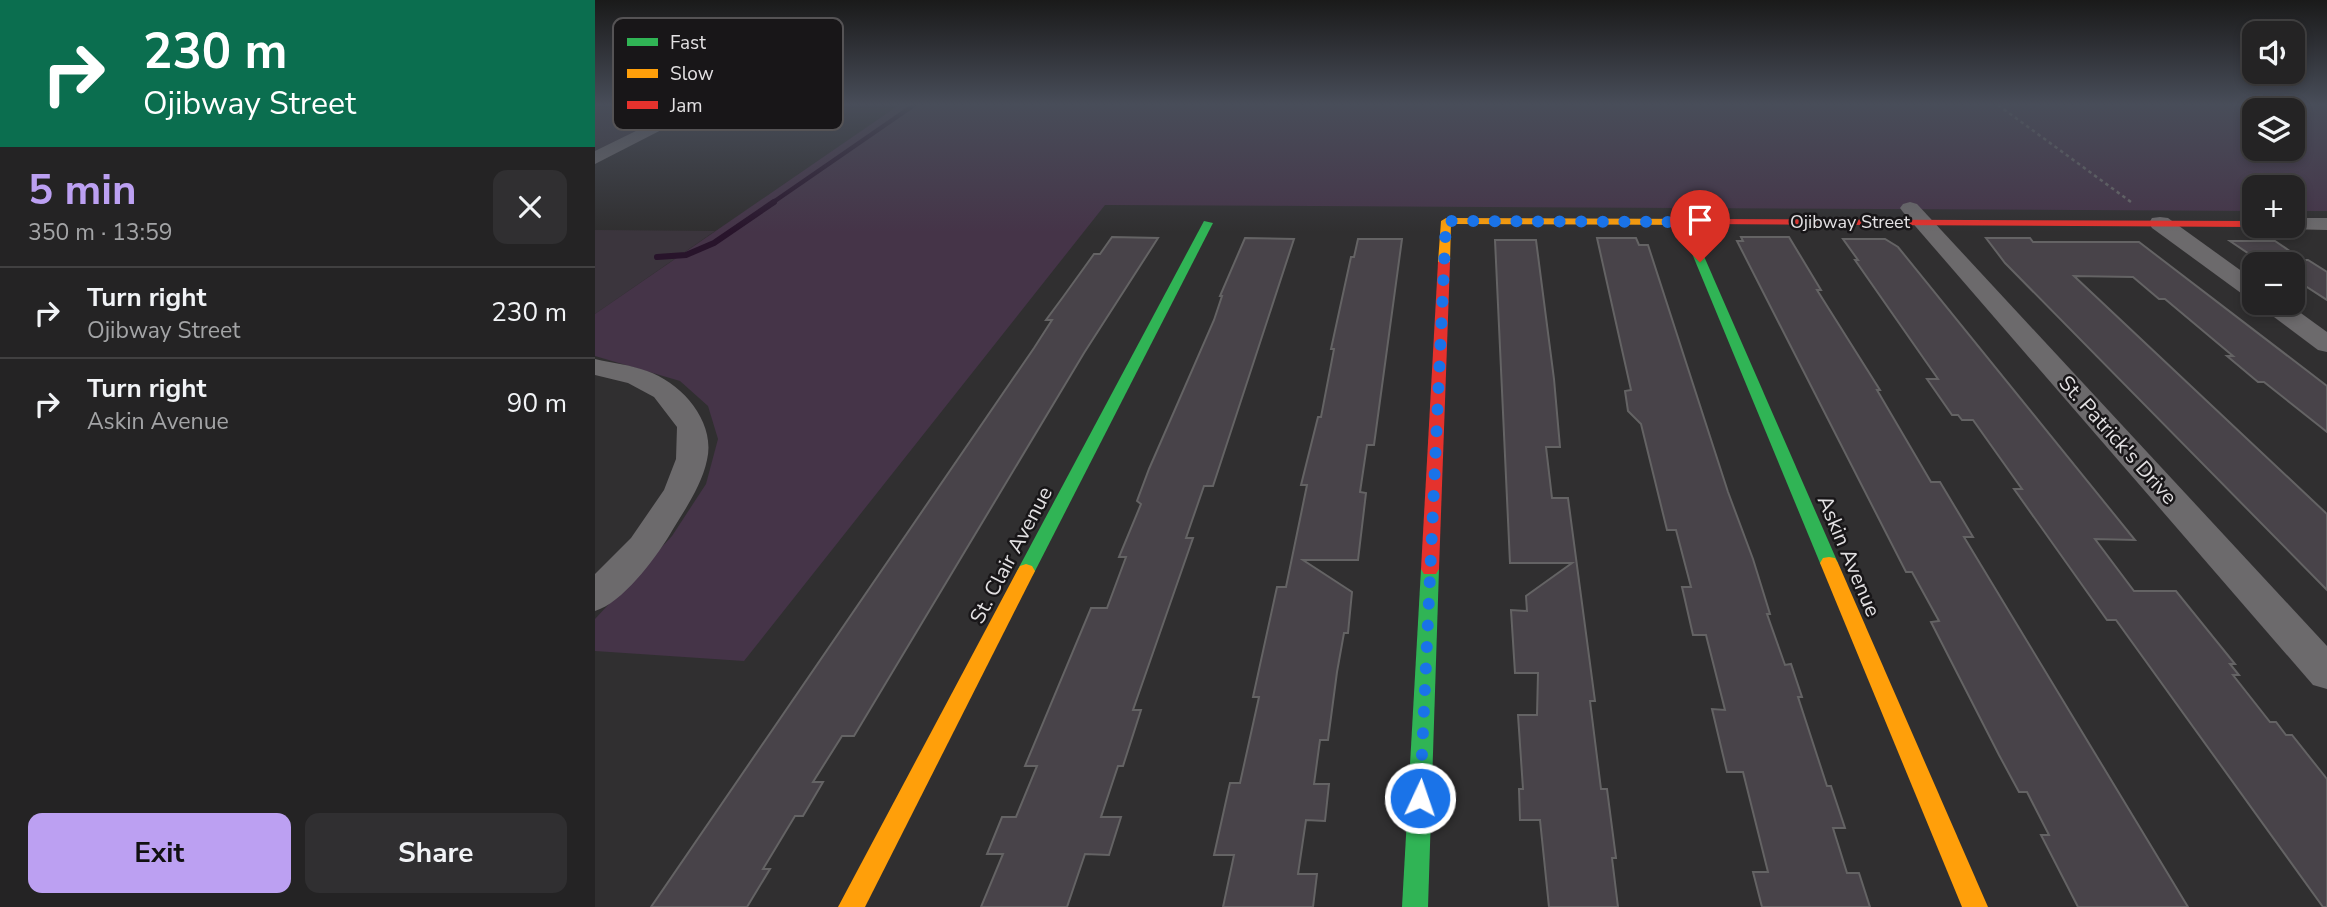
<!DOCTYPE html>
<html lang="en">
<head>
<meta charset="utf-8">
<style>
  :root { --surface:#242324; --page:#302f31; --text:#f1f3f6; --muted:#a3a4a6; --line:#414041; --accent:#bca0f2 }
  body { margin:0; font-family:"Nunito Sans",sans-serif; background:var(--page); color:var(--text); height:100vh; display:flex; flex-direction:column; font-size:26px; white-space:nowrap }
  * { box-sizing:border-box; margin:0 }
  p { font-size:23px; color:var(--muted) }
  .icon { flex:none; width:38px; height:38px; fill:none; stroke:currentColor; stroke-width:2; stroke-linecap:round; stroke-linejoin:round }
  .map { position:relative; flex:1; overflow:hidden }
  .side { display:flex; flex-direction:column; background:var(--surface); width:595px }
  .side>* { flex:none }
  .banner { background:#0b6e4f; color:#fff; overflow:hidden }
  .fabs { position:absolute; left:1647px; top:21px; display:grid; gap:14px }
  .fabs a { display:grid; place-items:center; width:63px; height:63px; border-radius:14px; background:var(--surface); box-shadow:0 4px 10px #0003,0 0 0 2px var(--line); font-size:35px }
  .pin { position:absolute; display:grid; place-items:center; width:60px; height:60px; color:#fff; margin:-72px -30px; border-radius:50% 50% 50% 0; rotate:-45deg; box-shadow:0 0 7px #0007 }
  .pin .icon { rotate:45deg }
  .me { position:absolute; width:77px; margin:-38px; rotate:3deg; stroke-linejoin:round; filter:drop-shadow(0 0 5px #0008) }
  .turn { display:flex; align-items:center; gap:24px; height:147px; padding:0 28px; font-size:32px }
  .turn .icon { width:91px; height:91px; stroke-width:2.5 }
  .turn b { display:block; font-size:49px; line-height:60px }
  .round { display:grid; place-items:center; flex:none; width:74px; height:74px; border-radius:14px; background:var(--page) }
  .overview { display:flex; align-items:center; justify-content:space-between; height:119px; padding:0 28px }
  h1 { font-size:42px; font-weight:700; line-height:52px; color:var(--accent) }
  .primary-button { display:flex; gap:14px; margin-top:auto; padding:14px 28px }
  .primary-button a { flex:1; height:80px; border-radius:14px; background:var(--accent); color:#111; font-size:28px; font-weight:700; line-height:80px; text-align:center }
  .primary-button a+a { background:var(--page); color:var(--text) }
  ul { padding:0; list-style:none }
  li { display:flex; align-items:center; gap:21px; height:91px; padding:0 28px; border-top:2px solid var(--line) }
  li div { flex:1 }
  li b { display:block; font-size:26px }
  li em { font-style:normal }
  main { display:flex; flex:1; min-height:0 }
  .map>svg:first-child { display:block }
  .built { fill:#3b353d }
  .green { fill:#453448; fill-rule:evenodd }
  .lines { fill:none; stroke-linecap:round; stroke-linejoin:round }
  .stream-far1 { stroke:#28142b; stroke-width:4.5 }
  .stream { stroke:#28142b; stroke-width:6 }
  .building { fill:#484349; stroke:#646364; stroke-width:2 }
  .path { stroke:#696869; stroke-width:2.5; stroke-dasharray:3.5 3.5; stroke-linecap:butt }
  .lane { fill:#6c6a6c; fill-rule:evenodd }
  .street { fill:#6c6a6c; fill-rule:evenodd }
  .fast { fill:#30b455; fill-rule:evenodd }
  .slow { fill:#ff9f0a; fill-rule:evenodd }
  .jam { fill:#e5322d; fill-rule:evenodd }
  .route { stroke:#1a73e8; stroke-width:12; stroke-dasharray:0 21.6 }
  .labels { text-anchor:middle; stroke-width:5; stroke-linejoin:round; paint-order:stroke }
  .far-street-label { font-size:18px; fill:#e3e1e3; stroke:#181618 }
  .street-label { font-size:21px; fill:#e3e1e3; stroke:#181618 }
  .key { fill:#181618; stroke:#555355; stroke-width:2 }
  .key-label { font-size:19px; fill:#e3e1e3 }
</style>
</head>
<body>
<main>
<section class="side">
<div class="banner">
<div class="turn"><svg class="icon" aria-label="right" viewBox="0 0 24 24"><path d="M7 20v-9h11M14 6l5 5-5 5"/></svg><div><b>230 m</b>Ojibway Street</div></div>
</div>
<div class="overview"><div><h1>5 min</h1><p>350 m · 13:59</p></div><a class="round"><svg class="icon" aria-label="close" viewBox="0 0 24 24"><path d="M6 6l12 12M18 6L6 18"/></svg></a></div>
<ul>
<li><svg class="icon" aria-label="right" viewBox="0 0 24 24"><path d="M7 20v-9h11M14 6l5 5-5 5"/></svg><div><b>Turn right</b><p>Ojibway Street</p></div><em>230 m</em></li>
<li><svg class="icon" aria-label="right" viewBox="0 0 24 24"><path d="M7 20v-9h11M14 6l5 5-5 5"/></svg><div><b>Turn right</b><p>Askin Avenue</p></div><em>90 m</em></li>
</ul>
<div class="primary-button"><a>Exit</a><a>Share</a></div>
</section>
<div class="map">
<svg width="1732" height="907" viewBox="0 0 1732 907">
  <rect width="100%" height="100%" fill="#302f30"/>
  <g class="built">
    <polygon points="0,105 97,105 0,153"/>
    <polygon points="0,230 120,231 0,314"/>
  </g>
  <path class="green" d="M304 105H1732V211H1698V187H1659V211L510 205 149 661 0 651V619L77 536 111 484 123 439 113 406 85 381 0 356V314ZM1659 110H1698V149H1659Z"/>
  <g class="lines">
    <polyline class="stream-far1" points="177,203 319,105"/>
    <polyline class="stream" points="62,257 91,255 119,243 179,202"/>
  </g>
  <g class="building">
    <polygon points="517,237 563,238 489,353 259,736 247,736 218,782 228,782 208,816 200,816 168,869 175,869 152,907 56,907 439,348 457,320 451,320 468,297 499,254 505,254"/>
    <polygon points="1146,237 1194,237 1226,290 1222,290 1285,390 1282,390 1336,482 1345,482 1378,537 1369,537 1593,907 1483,907 1446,835 1454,835 1432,792 1424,792 1404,755 1336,622 1344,621 1317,572 1311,572 1142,241 1148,241"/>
    <polygon points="650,238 699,239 618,486 609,486 591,538 598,538 538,710 546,710 528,766 523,766 506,817 526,817 514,855 490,854 472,907 386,907 408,854 392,854 407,817 421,817 442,766 430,766 496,608 512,608 531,557 524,557 546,504 542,501 554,469 619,320 627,296 625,296"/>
    <polygon points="1002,238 1041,238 1044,245 1053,245 1133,492 1158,559 1175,614 1172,614 1190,665 1196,664 1207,697 1203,697 1232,786 1236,786 1250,828 1238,828 1252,873 1264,873 1275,907 1167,907 1158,872 1173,872 1148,772 1132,772 1117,709 1130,710 1111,635 1098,635 1087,587 1096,587 1081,530 1072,530 1046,424 1033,411 1030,391 1036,390"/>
    <polygon points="1391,238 1435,238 1438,242 1544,242 1732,386 1732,432 1669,382 1663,382 1632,356 1638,356 1570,299 1564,299 1538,277 1479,276 1732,514 1732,590 1410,263"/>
    <polygon points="763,239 807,239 779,445 772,445 765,492 771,493 763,560 708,560 757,592 753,633 749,633 742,672 733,740 725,740 719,784 734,784 730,821 711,820 703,874 722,874 718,907 628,907 639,855 619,855 635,783 645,783 664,697 658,697 682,587 691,587 712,485 706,485 723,417 726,417 739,349 736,349 756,257 759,257"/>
    <polygon points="1248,239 1290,239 1303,247 1540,540 1500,539 1539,591 1581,591 1640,664 1635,664 1644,675 1638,675 1675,722 1681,722 1691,735 1697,735 1732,779 1732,907 1728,907 1521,620 1512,620 1419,489 1427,489 1378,420 1367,420 1363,415 1357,415 1332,379 1343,379 1260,260 1263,260"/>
    <polygon points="900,240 941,240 959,379 965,447 951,447 957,498 973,498 1000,701 995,701 1006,789 1012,789 1021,858 1017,858 1023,907 954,907 945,820 925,820 924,789 928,789 923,715 942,715 943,673 920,673 916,610 932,611 931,596 977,563 915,563"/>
    <polygon points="1635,241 1680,241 1708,260 1713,260 1732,272 1732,300 1698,278 1698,264 1669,264"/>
  </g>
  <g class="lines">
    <polyline class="path" points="1403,105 1536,202"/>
    <polygon class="lane" points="50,106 101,106 105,108 101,110 50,110"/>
    <g class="street">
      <polygon points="94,105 115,105 0,164 0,151"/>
      <polygon points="1315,202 1322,204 1732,646 1732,689 1718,685 1308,212 1305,208 1308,204"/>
      <polygon points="1565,217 1573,218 1659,280 1659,298 1650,296 1557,228 1554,223 1557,218"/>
      <polygon points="1698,218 1732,218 1732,230 1690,229 1688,226 1698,226"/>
      <polygon points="1664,303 1692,303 1732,332 1732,352 1723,350 1667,308"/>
      <path d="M0 359C17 363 36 365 52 371 87 383 121 422 112 460 106 488 88 512 74 536 59 560 27 603 0 611V574L36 538 69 490 81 459 82 427 59 397 33 383 0 375Z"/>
    </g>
    <g class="fast">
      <polygon points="1089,219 1094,222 1243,563 1240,568 1228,568 1225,563 1084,222"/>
      <polygon points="609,221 618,223 440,571 437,576 425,576 422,571"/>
      <polygon points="835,563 841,564 844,569 833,907 807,907 826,569 829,564"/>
    </g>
    <g class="slow">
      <polygon points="851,218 1113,219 1118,222 1113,225 856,224 855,262 849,265 843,262 846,221"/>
      <polygon points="1234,557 1240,558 1243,563 1393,907 1367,907 1225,563 1228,558"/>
      <polygon points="431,564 437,566 440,571 270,907 243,907 422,571 425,566"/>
    </g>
    <g class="jam">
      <polygon points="1113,219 1659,221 1659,226 1663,226 1659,227 1109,224 1109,220"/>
      <polygon points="849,259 855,262 844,569 841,574 829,574 826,569 843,262"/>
    </g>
  </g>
  <linearGradient id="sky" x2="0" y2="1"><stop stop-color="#1a1a1a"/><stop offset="0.45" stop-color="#484d59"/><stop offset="1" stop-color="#484d59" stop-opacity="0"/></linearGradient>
  <rect width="1732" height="232" fill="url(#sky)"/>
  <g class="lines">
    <polyline class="route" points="825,798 851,221 1089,222 1105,262"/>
  </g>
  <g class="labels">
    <g class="far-street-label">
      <text x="1255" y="228">Ojibway Street</text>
    </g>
    <g class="street-label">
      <text transform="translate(1523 440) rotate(48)" y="7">St. Patrick's Drive</text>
      <text transform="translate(416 555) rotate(-62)" y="7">St. Clair Avenue</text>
      <text transform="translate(1254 556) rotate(67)" y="7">Askin Avenue</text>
    </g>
  </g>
  <rect x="18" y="18" width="230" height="112" rx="10" class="key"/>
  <rect x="32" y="38" width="31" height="8" fill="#30b455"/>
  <rect x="32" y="69" width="31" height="9" fill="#ff9f0a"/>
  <rect x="32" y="101" width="31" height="8" fill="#e5322d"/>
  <g class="key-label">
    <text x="75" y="49">Fast</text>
    <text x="75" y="80">Slow</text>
    <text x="75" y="112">Jam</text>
  </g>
</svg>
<div class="fabs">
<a><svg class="icon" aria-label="sound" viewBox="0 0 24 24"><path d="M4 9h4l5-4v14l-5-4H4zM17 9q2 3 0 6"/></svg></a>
<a><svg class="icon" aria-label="layers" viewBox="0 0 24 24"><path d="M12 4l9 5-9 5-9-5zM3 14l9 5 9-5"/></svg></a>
<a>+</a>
<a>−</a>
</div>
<div class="pin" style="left:1105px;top:262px;background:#d93025"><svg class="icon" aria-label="arrive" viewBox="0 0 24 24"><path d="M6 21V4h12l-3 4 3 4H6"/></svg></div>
<svg class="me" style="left:825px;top:798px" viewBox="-20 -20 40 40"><circle r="17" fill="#1a73e8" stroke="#fff" stroke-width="3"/><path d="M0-11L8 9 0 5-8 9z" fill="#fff"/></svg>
</div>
</main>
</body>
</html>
